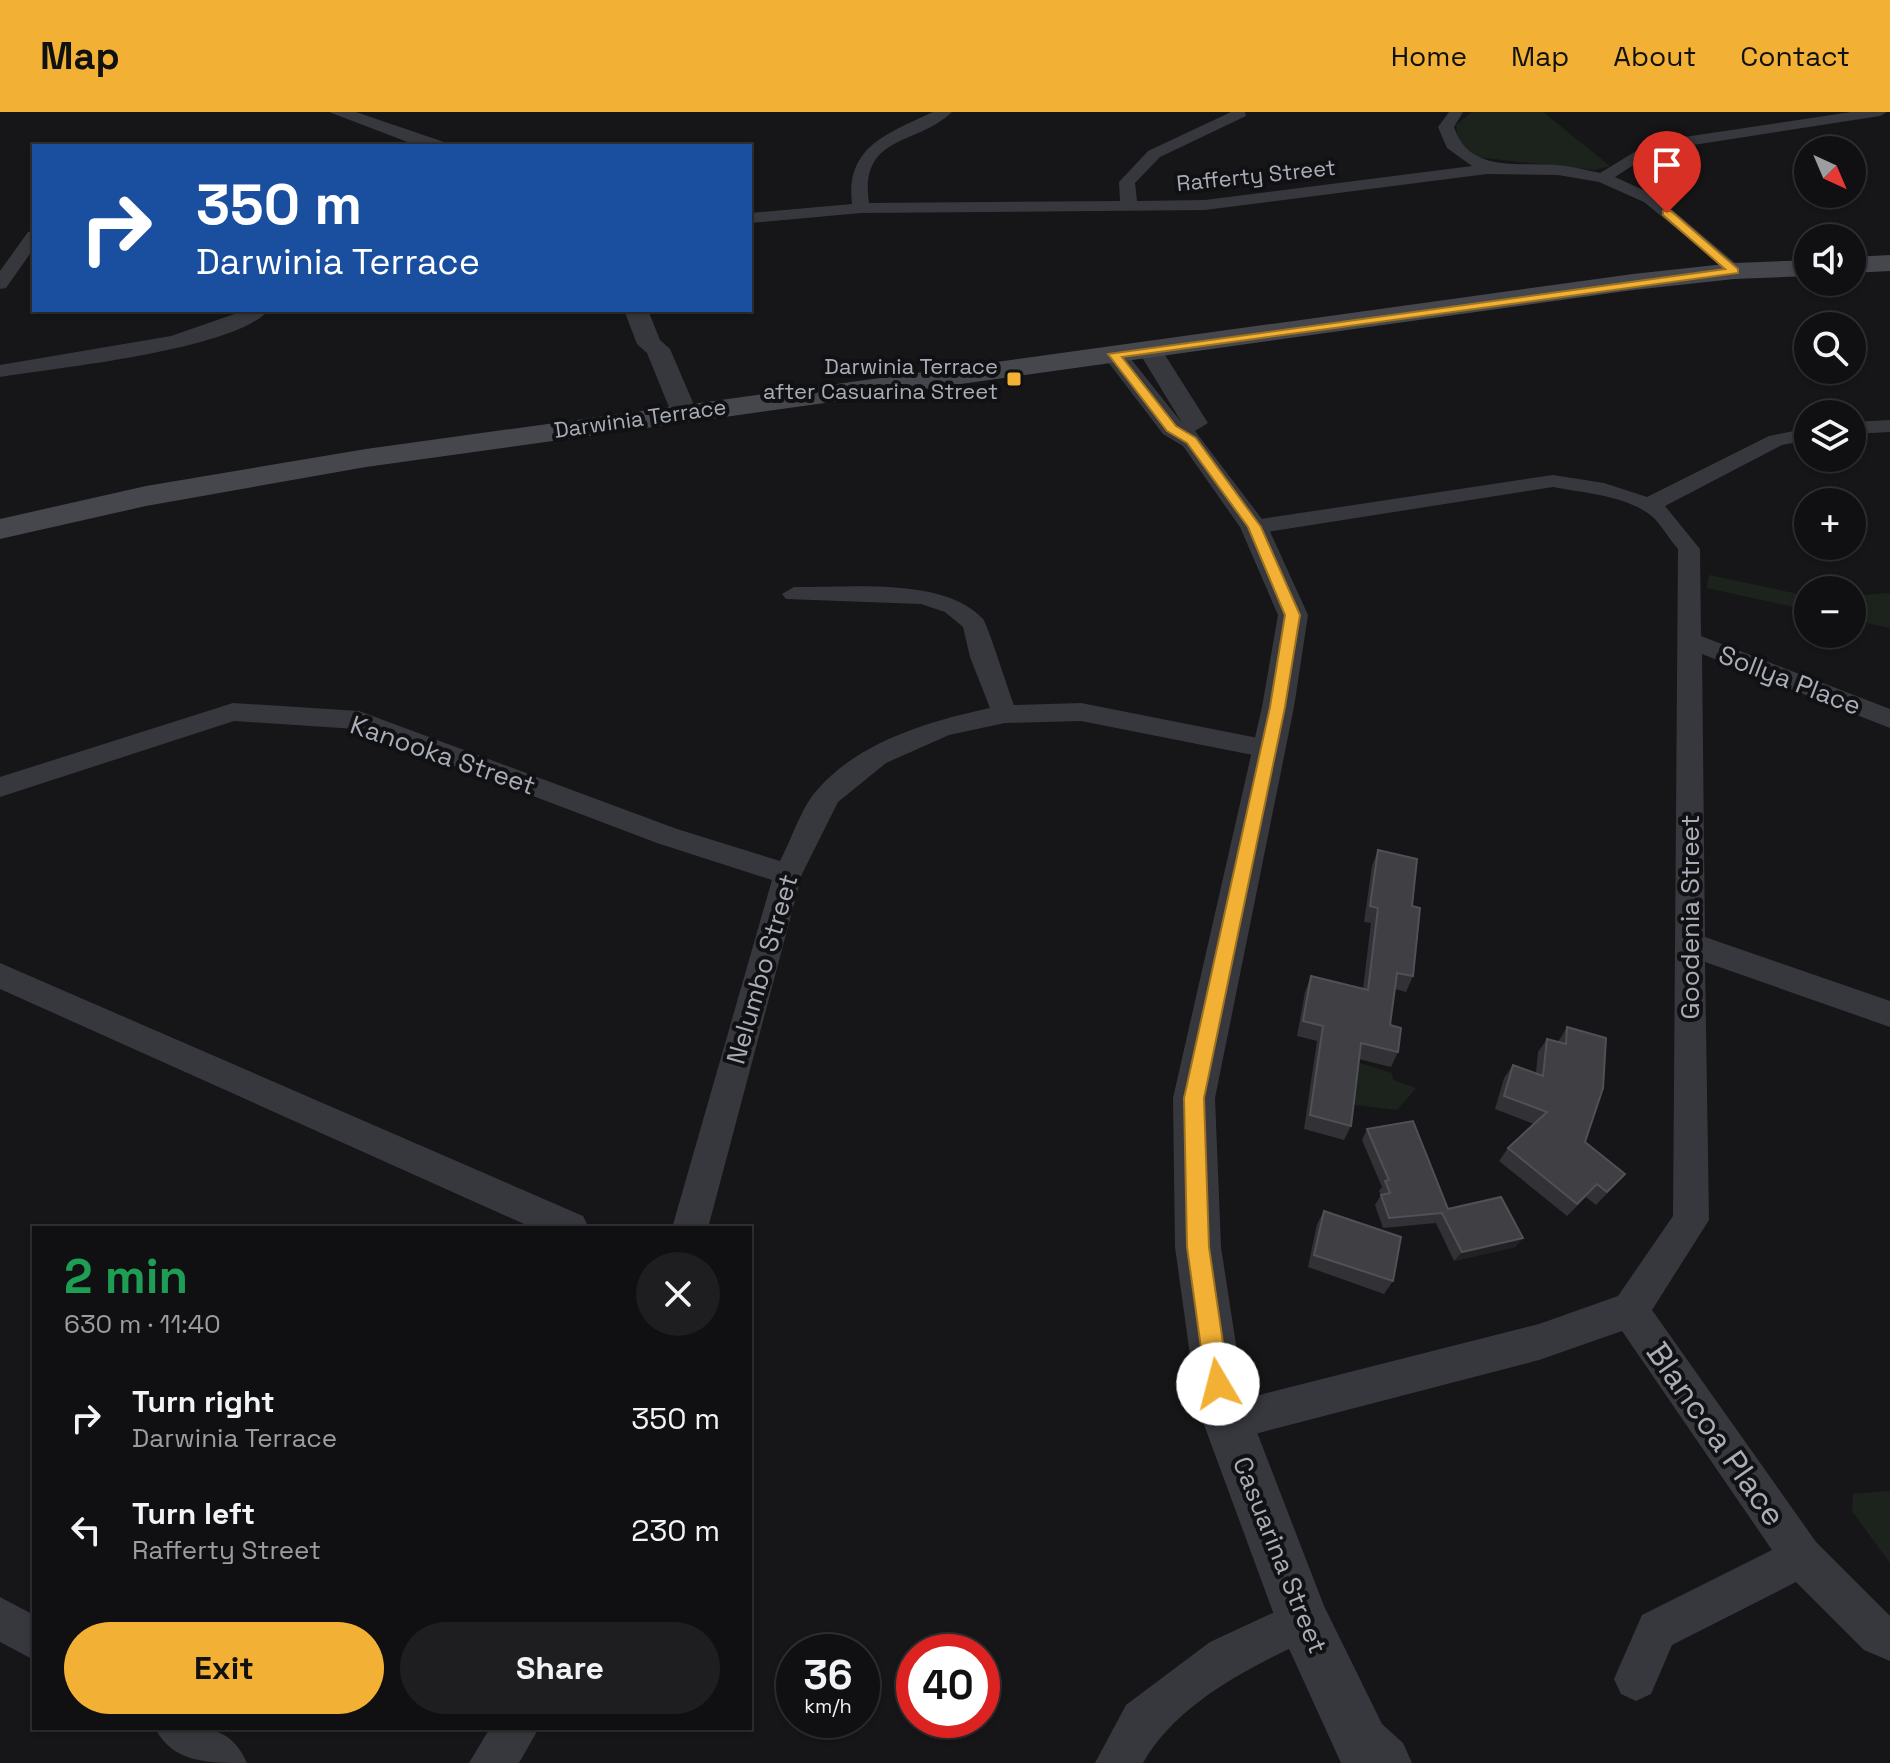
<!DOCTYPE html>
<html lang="en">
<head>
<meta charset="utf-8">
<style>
  :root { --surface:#101012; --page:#1e1e20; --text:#f1f3f6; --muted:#9c9d9f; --line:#303032; --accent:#f2b134 }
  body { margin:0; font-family:"Space Grotesk",sans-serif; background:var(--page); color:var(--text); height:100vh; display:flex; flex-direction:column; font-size:30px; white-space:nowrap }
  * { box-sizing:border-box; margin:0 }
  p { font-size:26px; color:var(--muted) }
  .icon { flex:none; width:44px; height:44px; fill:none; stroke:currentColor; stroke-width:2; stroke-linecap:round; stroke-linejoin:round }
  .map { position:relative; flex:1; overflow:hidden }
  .side { position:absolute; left:32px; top:1114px; width:720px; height:504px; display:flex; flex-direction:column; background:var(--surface); border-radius:0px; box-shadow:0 2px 6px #0004,0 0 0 2px var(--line) }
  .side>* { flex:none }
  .hud { position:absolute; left:32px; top:32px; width:720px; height:168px; border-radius:0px; box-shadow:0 2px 6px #0004,0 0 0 2px var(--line); background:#1a4fa0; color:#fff; overflow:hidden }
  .needle { width:52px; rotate:136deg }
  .controls { position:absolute; left:1794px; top:24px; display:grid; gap:16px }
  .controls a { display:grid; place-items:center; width:72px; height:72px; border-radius:50%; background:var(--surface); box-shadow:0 2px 6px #0004,0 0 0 2px var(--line); font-size:40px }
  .speed { position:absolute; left:776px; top:1522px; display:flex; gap:16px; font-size:40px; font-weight:700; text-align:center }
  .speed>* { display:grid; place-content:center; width:104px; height:104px; border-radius:50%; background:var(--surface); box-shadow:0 2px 6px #0004,0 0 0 2px var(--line); line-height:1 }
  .speed small { font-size:20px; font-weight:400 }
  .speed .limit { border:12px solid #d22; background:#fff; color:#111 }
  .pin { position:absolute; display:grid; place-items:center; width:68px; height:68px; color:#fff; margin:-82px -34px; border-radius:50% 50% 50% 0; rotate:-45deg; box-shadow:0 0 8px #0007 }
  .pin .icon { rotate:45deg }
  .me { position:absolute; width:88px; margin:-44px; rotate:352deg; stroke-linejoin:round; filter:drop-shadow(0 0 6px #0008) }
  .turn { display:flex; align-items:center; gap:28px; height:168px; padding:0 32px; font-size:36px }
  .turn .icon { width:104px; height:104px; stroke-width:2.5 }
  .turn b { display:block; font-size:56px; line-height:68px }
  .round { display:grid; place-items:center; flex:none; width:84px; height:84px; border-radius:42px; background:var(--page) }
  .summary { display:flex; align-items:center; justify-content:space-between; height:136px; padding:0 32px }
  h1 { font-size:48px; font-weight:800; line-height:60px; color:#1e9e55 }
  .cta { display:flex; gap:16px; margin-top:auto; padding:16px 32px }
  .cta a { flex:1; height:92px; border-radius:48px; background:var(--accent); color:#111; font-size:32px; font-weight:800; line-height:92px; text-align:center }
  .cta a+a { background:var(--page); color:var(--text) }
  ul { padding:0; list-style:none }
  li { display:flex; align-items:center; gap:24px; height:112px; padding:0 32px }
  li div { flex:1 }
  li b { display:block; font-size:30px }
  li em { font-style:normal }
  header { display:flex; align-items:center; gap:48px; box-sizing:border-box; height:112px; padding:0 40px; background:var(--accent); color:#111 }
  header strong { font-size:38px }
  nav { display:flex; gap:44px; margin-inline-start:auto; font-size:28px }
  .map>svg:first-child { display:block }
  .green { fill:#1c231d }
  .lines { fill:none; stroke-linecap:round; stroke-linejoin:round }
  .minor { fill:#37383d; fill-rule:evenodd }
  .tertiary { fill:#37383d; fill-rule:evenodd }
  .secondary { fill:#45474d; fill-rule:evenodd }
  .wall { fill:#323236 }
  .shaded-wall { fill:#212124 }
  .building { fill:#3f3f44; stroke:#4f5156; stroke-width:2 }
  .route { fill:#f2b134; stroke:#9d7322; stroke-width:2 }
  .poi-dot { fill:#f2b134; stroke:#111113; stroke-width:3 }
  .labels { text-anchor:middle; stroke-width:8; stroke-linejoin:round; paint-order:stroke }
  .far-street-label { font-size:22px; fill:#a8adb8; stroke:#111113 }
  .far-poi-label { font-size:22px; fill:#a8adb8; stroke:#111113; text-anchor:end }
  .street-label { font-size:26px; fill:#a8adb8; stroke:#111113 }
  .near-street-label { font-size:32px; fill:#a8adb8; stroke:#111113 }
</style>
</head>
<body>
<header>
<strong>Map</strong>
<nav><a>Home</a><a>Map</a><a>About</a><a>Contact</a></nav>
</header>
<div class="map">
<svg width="1890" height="1651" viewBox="0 0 1890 1651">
  <rect width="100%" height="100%" fill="#161618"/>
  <g class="green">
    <polygon points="1472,0 1543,0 1610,54 1595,58 1476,45 1458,28 1456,13"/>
    <polygon points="1709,463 1808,484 1808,498 1707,476"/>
    <polygon points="1890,481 1890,516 1852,508 1852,484"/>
    <polygon points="1353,949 1392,961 1393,968 1416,976 1397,998 1355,993 1340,983"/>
    <polygon points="1890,1379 1890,1451 1852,1399 1853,1382"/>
  </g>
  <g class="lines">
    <g class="minor">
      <path d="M933 0H952C917 34 859 22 869 91L1120 89 1119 70 1148 39 1231 0H1245L1246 4 1160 45 1135 71 1137 89 1205 88 1472 54 1447 36 1438 15 1449 0H1463L1454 15C1469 61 1517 50 1556 53 1571 54 1586 58 1600 61L1651 30 1851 0H1887L1880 4 1655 39 1615 65 1656 84 1740 155 1743 159 1734 164 1644 90 1599 70 1558 63 1487 62 1205 98 861 101 750 111V101L852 92C845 34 889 21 933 0Z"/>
      <polygon points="34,119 34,136 6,176 0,177 0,159 28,120"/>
      <path d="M246 198H269C235 238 56 256 0 265V253L171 224Z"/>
      <polygon points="1890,308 1890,320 1852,322 1852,310"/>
      <path d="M1808 316V328L1782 333 1665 394 1700 437 1701 524 1890 597V616L1702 542 1705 825 1890 889V915L1705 850 1709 1108 1652 1198 1816 1430 1890 1504V1549L1864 1538 1796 1470 1672 1533 1651 1582 1636 1589 1621 1582 1614 1567 1642 1503 1772 1438 1622 1219 1539 1248 1228 1329 1214 1324 1209 1310 1214 1296 1228 1291 1539 1212 1618 1184 1673 1104 1678 437C1670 428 1663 416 1655 407 1631 384 1584 381 1553 375L1254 422 1243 415 1254 408 1553 363 1604 371 1647 385 1769 324Z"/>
      <path d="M794 475C847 476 944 464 983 507 987 511 1009 580 1014 593L1081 591 1268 628 1277 630 1281 637 1277 644 1268 646 1081 609 1005 611 949 623 886 651 838 690 802 762 708 1116H672L772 768 657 731 356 617 234 609 0 685V665L233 591 359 599 677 717 780 749C792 727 801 695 818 677 860 629 930 609 990 596L970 545 963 515 945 500 921 492 786 487 782 482Z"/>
      <polygon points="0,851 583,1104 589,1116 533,1116 0,877"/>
      <polygon points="0,1485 34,1503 34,1548 0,1530"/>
      <path d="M1303 1487 1318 1493 1324 1508 1318 1523C1255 1553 1179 1588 1143 1651H1095L1126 1593 1210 1530Z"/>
      <path d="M155 1616C194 1616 229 1608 247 1651 207 1651 173 1651 155 1616Z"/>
      <polygon points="490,1616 539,1616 519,1651 469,1651"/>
    </g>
    <g class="tertiary">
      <polygon points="329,0 356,0 444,30 447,34 418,34"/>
      <polygon points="624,198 648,198 660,228 670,237 697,300 693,305 675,305 671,300 647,241 637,232"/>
      <polygon points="1149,230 1158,232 1208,311 1195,319 1268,415 1308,503 1294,595 1215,986 1221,1135 1242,1272 1253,1310 1324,1494 1382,1612 1403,1631 1412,1651 1341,1651 1276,1508 1203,1310 1194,1272 1175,1135 1173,986 1262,595 1278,503 1240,415 1183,334 1163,322 1102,242 1105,237 1123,237 1182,311 1137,237"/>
    </g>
    <g class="secondary">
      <polygon points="1890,143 1890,159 1852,161 1852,145"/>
      <polygon points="1808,148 1808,164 1734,167 1633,178 366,355 146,394 0,427 0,407 146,374 366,337 1633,162 1734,151"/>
    </g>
  </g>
  <g class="wall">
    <polygon points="1378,738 1412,794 1413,864 1406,880 1395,877 1390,913 1398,940 1391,955 1359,947 1351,1014 1344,1028 1304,1017 1317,929 1297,924 1305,880 1311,864 1363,877 1371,811 1364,810 1372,754"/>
    <polygon points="1567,915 1585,1030 1614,1074 1596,1093 1586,1085 1567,1104 1499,1049 1508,1036 1534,1012 1495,997 1504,966 1513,953 1536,961 1538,940 1547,927 1558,930"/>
    <polygon points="1367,1017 1448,1097 1523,1126 1515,1135 1454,1149 1436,1111 1383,1116 1375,1093 1381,1083 1379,1079 1382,1075 1362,1028"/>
    <polygon points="1324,1099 1393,1169 1384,1182 1308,1155 1317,1112"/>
  </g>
  <polygon class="shaded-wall" points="1523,1126 1515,1135 1454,1149 1462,1140"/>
  <g class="building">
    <polygon points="1378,738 1417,747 1412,794 1420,796 1413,864 1397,861 1390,913 1401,916 1398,940 1361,931 1351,1014 1310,1003 1323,914 1303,909 1311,864 1368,878 1378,796 1370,794"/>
    <polygon points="1567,915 1606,926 1603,976 1585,1030 1625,1062 1607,1080 1597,1072 1577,1092 1508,1036 1547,1000 1504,984 1513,953 1543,964 1547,927 1566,932"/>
    <polygon points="1413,1009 1448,1097 1501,1085 1523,1126 1462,1140 1442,1101 1389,1106 1381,1083 1390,1081 1385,1069 1389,1068 1367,1017"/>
    <polygon points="1324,1099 1401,1125 1393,1169 1314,1143"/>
  </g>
  <polygon class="route" points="1663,99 1671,99 1738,157 1738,161 1122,245 1176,314 1196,326 1261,415 1300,503 1285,595 1204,986 1209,1135 1229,1272 1226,1280 1218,1284 1210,1280 1206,1272 1187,1135 1184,986 1270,595 1285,503 1248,415 1187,331 1167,319 1108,242 1725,157 1663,103"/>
  <rect class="poi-dot" x="1006" y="259" width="16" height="16" rx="4"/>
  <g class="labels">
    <g class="far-street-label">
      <text transform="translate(1256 63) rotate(-6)" y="8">Rafferty Street</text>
      <text transform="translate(640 306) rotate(-8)" y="8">Darwinia Terrace</text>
    </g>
    <g class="far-poi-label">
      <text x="998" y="262">Darwinia Terrace<tspan x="998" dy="25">after Casuarina Street</tspan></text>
    </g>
    <g class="street-label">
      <text transform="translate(1790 568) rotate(21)" y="9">Sollya Place</text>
      <text transform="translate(443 643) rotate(19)" y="9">Kanooka Street</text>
      <text transform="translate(1690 805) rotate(-90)" y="9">Goodenia Street</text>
      <text transform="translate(762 857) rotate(-74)" y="9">Nelumbo Street</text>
      <text transform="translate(1280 1443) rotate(68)" y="9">Casuarina Street</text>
    </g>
    <g class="near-street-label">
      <text transform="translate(1716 1322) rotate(55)" y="11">Blancoa Place</text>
    </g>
  </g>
</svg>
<div class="controls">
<a><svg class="needle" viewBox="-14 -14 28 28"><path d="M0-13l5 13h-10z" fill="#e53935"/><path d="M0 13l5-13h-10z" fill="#9c9d9f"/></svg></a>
<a><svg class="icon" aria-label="sound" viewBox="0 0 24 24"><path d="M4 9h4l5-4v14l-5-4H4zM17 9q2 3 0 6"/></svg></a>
<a><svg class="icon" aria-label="search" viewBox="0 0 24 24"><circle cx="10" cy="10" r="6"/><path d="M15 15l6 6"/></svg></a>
<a><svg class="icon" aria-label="layers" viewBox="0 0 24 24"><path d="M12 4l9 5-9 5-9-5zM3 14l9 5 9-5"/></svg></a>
<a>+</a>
<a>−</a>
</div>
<div class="speed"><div>36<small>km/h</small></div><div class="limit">40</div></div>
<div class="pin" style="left:1667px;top:101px;background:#d93025"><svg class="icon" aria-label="arrive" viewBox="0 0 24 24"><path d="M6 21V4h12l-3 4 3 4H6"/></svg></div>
<svg class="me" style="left:1218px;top:1272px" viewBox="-20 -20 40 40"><circle r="19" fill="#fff"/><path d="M0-13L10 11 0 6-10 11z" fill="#f2b134"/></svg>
<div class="hud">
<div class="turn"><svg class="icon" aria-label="right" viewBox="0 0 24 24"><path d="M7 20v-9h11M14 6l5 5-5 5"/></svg><div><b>350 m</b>Darwinia Terrace</div></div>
</div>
<section class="side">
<div class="summary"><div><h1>2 min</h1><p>630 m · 11:40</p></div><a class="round"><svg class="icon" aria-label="close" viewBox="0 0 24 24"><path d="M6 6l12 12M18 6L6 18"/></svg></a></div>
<ul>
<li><svg class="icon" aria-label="right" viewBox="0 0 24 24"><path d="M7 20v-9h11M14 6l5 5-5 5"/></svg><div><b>Turn right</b><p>Darwinia Terrace</p></div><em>350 m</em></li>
<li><svg class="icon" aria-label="left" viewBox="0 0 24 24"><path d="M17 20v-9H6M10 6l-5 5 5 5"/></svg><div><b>Turn left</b><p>Rafferty Street</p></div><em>230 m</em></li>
</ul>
<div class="cta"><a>Exit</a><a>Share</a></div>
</section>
</div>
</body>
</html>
